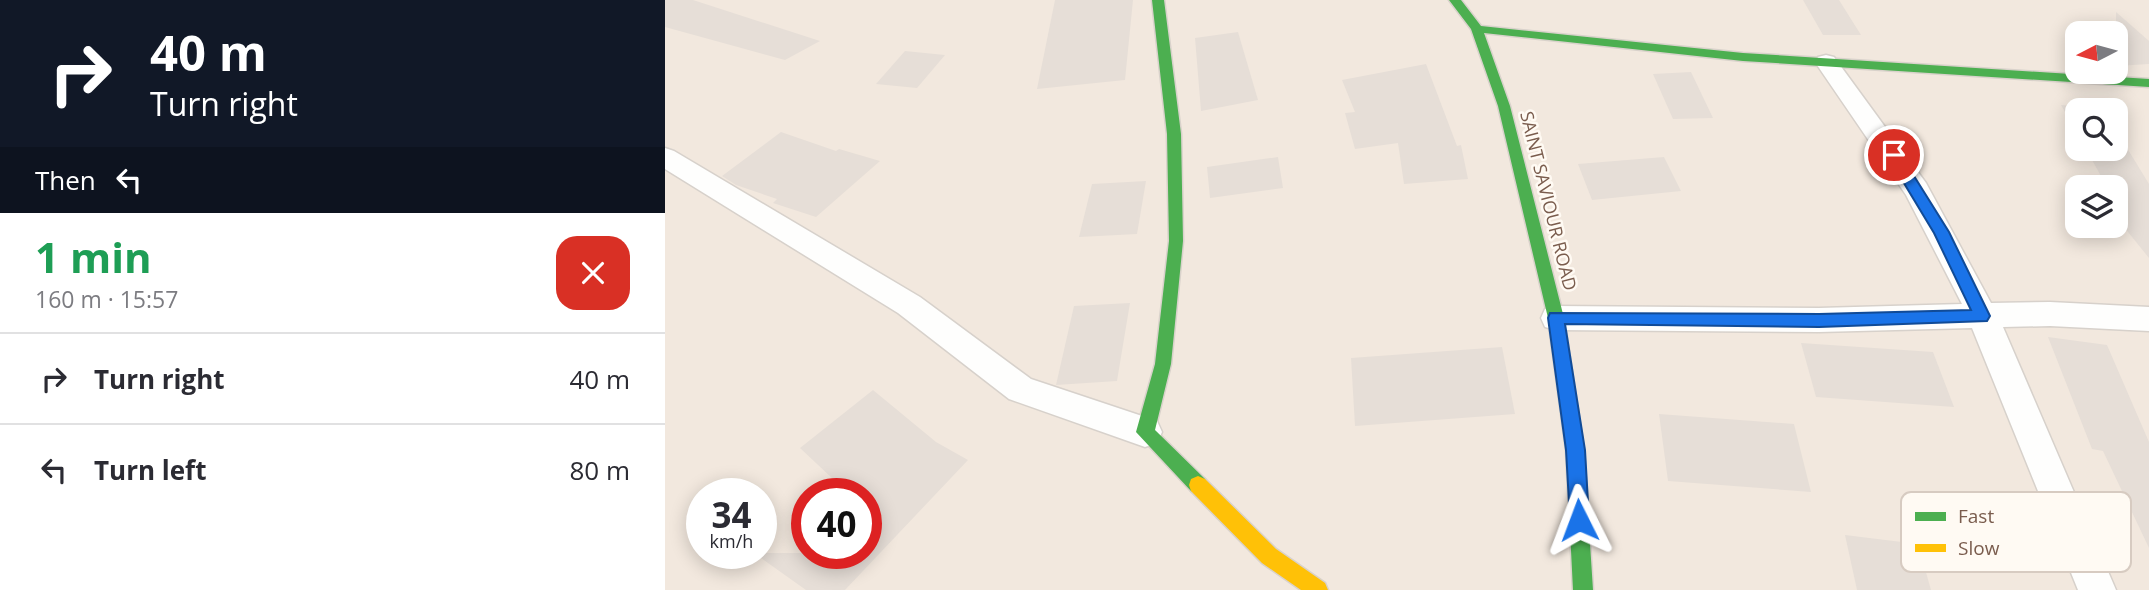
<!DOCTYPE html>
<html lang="en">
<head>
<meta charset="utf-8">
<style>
  :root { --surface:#fff; --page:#f7f7f7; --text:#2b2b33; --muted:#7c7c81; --line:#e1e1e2 }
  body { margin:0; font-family:"Open Sans",sans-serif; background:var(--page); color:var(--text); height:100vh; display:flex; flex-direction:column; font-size:26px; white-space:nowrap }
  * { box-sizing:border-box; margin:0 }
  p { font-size:23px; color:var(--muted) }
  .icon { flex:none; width:38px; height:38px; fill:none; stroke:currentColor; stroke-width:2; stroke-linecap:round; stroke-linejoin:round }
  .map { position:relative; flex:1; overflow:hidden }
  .panel { display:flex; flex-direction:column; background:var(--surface); width:665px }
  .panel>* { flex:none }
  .guide { background:#111827; color:#fff; overflow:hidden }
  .needle { width:46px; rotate:264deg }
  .controls { position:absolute; left:1400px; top:21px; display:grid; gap:14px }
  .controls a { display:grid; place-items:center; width:63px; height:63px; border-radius:14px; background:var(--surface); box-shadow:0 4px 18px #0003; font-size:35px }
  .speed { position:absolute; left:21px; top:478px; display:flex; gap:14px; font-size:35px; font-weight:700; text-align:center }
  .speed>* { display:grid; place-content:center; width:91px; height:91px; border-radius:50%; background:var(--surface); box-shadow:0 4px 18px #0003; line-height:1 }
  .speed small { font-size:18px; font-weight:400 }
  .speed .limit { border:10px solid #d22; background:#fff; color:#111 }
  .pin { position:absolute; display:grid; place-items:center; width:60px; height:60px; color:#fff; margin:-30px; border:4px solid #fff; border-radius:50%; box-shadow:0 2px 7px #0007 }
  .me { position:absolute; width:77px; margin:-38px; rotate:357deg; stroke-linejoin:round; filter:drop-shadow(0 0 5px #0008) }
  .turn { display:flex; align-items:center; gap:24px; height:147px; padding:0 35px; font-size:32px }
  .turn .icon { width:91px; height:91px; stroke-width:2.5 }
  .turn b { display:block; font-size:49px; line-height:60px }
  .then { display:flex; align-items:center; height:66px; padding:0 35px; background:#0003; gap:14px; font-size:26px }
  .round { display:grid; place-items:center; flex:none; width:74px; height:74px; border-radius:21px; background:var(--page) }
  .overview { display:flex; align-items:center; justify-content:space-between; height:119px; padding:0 35px }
  h1 { font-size:42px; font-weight:700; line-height:52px; color:#1e9e55 }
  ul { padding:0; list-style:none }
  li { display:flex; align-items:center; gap:21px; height:91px; padding:0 35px; border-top:2px solid var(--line) }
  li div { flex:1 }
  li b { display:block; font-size:26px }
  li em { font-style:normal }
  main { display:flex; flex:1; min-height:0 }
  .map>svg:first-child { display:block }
  .residential { fill:#f2e8de; fill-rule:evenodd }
  .building { fill:#e6ded7 }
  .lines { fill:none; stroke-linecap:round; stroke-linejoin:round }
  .street-casing { stroke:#d7d1cb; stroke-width:3 }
  .fast-casing { stroke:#d9d2cb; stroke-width:3 }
  .slow-casing { stroke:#d9d2cb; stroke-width:3 }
  .street { fill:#fefefd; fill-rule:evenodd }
  .fast { fill:#4caf50; fill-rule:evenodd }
  .slow { fill:#ffc107; fill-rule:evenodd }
  .route { fill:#1a73e8; stroke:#114b97; stroke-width:2 }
  .labels { text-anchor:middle; stroke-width:5; stroke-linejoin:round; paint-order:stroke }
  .street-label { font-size:18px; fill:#7a5c4d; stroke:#fffaf3 }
  .key { fill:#fffaf3; stroke:#d7cbc1; stroke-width:2 }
  .key-label { font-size:19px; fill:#7a5c4d }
</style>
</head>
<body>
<main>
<section class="panel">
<div class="guide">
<div class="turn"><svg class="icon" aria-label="right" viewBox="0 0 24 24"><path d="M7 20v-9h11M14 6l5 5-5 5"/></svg><div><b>40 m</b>Turn right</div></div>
<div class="then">Then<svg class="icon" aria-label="left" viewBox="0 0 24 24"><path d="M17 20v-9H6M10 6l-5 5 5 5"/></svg></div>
</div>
<div class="overview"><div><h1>1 min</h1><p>160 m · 15:57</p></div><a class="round" style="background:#d93025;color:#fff"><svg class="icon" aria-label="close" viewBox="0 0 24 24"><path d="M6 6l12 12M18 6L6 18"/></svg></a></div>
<ul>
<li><svg class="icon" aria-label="right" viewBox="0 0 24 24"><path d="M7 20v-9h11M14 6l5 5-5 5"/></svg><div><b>Turn right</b></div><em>40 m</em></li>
<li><svg class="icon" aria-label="left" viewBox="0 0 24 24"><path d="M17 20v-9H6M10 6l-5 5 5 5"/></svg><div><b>Turn left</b></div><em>80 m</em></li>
</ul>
</section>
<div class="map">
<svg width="1484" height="590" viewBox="0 0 1484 590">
  <rect width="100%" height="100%" fill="#f9f5f0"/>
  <path class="residential" d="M0 0H1484V590H0ZM1412 33H1451V72H1412ZM1412 110H1451V149H1412ZM1412 187H1451V226H1412ZM37 494H96V553H37ZM142 494H201V553H142Z"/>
  <g class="building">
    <polygon points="0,0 28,0 155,41 120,60 0,27"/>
    <polygon points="390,0 468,0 460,80 372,89"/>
    <polygon points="1138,0 1174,0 1196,35 1158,35"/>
    <polygon points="1451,12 1484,41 1484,64 1451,66"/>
    <polygon points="573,32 593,100 536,111 530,38"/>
    <polygon points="240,51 280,55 252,88 211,84"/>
    <polygon points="761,64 792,146 796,145 803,179 739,184 733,143 690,149 680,113 690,112 677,80"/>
    <polygon points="1026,72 1048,118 1008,119 988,74"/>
    <polygon points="1396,105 1438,108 1439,110 1412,110 1412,133"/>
    <polygon points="1451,130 1484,184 1484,258 1451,217 1451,187 1442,187 1421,149 1451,149"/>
    <polygon points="116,132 171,151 174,149 215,161 151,217 108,203 112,199 71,185 57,176"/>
    <polygon points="613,157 618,188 545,198 542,167"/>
    <polygon points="999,157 1016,191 927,200 913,164"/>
    <polygon points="481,181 472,234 414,237 427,184"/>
    <polygon points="465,303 452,381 391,385 409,306"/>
    <polygon points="1383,337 1442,345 1484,442 1484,548 1438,451 1427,449"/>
    <polygon points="1136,343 1268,352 1289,407 1151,397"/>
    <polygon points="837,347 850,414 690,426 686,358"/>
    <polygon points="208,390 271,442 303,460 180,590 141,590 89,553 201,553 201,494 184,494 135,448"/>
    <polygon points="994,414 1129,424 1146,492 1003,481"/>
    <polygon points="1180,535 1253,544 1266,590 1192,590"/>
  </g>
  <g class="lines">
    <defs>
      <g id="street">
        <polygon points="1161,55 1169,57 1261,183 1326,303 1385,302 1484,307 1484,331 1385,326 1338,327 1451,590 1413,590 1307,328 1154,332 891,330 880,327 876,318 880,309 891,306 1154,308 1297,304 1241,195 1150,62 1153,57"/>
        <polygon points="0,148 9,151 255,297 366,379 492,421 497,432 492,443 480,447 344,399 233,313 0,169"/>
      </g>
      <g id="fast">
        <polygon points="487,0 499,0 516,134 518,241 506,364 490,430 540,479 542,485 540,491 533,494 526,491 471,432 490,364 504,241 502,134"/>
        <polygon points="784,0 796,0 816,26 1078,53 1484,79 1484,87 1078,61 819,33 845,106 899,318 919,450 928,590 908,590 901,450 883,318 833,106 806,29"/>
      </g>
      <polygon id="slow" points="533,476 540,479 611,549 660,583 663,590 636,590 597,563 526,491 524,485 526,479"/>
    </defs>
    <use href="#street" class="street-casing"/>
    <use href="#fast" class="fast-casing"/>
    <use href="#slow" class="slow-casing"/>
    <use href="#street" class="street"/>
    <use href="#fast" class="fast"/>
    <use href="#slow" class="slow"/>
  </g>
  <polygon class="route" points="1229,150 1234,152 1284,232 1325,316 1322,321 1154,327 900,324 920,450 924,520 921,527 914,529 907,527 905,520 901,450 883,318 885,313 1154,314 1306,310 1269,233 1222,155"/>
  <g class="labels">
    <g class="street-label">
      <text transform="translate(883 201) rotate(76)" y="6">SAINT SAVIOUR ROAD</text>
    </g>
  </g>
  <rect x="1236" y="492" width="230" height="80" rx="10" class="key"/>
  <rect x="1250" y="512" width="31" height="9" fill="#4caf50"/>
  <rect x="1250" y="544" width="31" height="8" fill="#ffc107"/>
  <g class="key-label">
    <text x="1293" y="523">Fast</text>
    <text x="1293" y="555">Slow</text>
  </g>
</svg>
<div class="controls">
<a><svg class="needle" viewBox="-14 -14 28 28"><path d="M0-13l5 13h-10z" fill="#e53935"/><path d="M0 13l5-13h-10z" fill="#7c7c81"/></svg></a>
<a><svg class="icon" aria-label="search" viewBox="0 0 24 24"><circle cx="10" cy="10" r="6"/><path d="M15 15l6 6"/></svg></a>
<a><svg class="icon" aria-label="layers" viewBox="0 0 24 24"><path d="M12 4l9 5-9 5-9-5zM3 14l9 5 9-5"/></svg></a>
</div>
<div class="speed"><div>34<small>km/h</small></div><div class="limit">40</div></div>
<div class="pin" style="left:1229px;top:155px;background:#d93025"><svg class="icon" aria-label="arrive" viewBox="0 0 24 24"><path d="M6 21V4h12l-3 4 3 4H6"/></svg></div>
<svg class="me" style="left:914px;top:520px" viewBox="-20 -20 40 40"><path d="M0-17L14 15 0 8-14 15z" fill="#1a73e8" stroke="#fff" stroke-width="4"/></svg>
</div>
</main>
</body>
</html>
